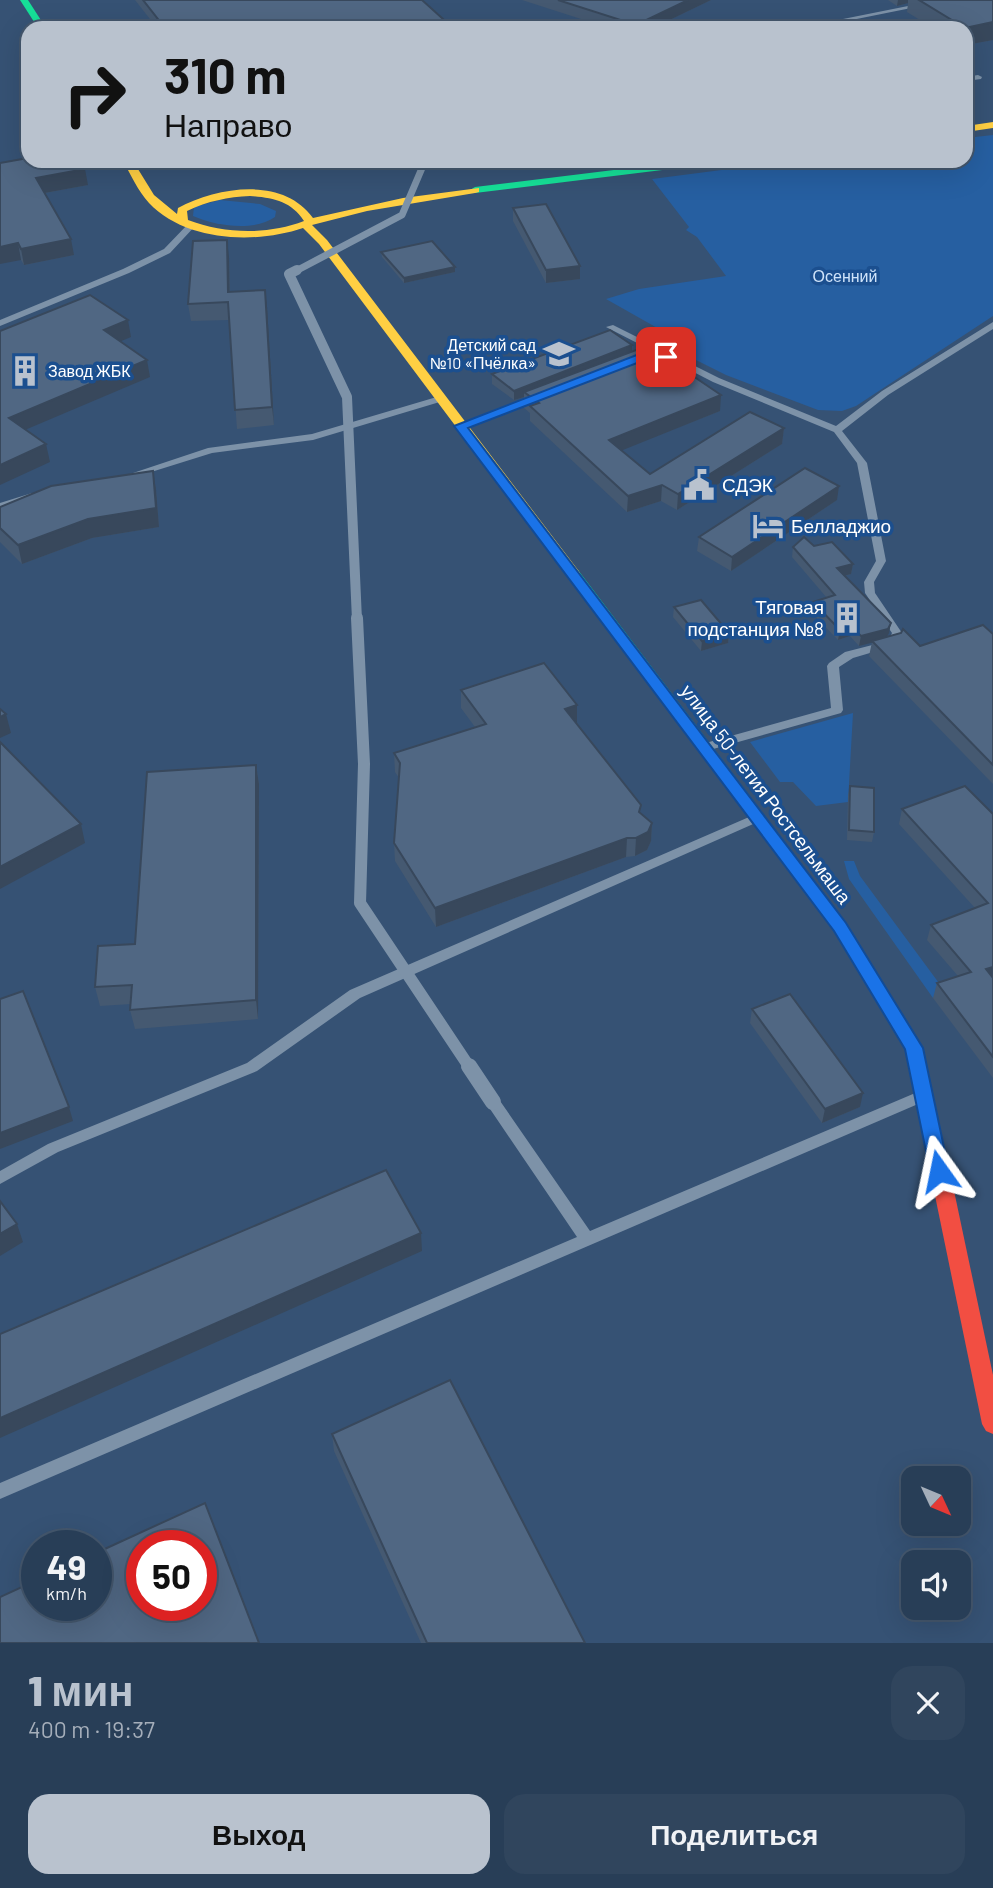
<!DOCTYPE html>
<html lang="ru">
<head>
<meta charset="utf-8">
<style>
  :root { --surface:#283e57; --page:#30455d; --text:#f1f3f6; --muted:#a5aeba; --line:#44576d; --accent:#b9c2ce }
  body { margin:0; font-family:Barlow,sans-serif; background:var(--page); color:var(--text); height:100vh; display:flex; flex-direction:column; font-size:26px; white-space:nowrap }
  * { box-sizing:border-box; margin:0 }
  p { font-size:23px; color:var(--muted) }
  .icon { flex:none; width:38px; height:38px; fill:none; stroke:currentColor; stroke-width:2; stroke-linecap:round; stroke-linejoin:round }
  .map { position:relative; height:1643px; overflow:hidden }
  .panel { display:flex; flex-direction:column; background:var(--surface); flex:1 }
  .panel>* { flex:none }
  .banner { position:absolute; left:21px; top:21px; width:952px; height:147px; border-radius:21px; box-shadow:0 7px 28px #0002,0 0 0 2px var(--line); background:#b9c2ce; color:#111; overflow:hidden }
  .needle { width:46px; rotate:134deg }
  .tools { position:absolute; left:901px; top:1466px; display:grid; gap:14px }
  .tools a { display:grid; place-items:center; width:70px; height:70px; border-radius:14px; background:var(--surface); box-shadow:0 7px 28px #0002,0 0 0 2px var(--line); font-size:35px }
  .speed { position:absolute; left:21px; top:1530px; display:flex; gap:14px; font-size:35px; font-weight:700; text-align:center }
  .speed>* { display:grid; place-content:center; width:91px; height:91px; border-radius:50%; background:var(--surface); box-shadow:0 7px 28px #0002,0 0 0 2px var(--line); line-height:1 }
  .speed small { font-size:18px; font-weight:400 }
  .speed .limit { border:10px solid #d22; background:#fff; color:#111 }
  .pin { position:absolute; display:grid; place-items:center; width:60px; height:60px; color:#fff; margin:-30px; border-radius:14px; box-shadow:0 4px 10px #0006 }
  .me { position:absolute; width:77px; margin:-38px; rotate:348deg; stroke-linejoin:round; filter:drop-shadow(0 0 5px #0008) }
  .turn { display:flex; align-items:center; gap:24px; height:147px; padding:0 28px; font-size:32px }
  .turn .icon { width:91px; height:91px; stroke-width:2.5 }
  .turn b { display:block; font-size:49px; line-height:60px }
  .round { display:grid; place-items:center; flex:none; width:74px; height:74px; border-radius:21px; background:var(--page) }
  .summary { display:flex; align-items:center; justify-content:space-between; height:119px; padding:0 28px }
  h1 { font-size:42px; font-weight:800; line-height:52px; color:var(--accent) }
  .cta { display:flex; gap:14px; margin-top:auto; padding:14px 28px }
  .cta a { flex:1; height:80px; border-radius:21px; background:var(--accent); color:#111; font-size:28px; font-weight:800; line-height:80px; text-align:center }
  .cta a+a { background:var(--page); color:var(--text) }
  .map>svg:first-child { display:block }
  .green { fill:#265fa1 }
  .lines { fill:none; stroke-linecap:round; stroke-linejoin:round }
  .lane { fill:#7d92a8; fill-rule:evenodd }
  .fast { fill:#16e098; fill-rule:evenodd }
  .slow { fill:#ffcf43; fill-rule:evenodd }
  .jam { fill:#f24e42; fill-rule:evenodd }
  .lane-bridge-far3 { stroke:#7d92a8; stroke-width:7 }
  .lane-bridge-far2 { stroke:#7d92a8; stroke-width:10 }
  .lane-bridge-far1 { stroke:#7d92a8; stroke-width:12 }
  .lane-bridge { stroke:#7d92a8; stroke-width:16 }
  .wall { fill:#455971 }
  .shaded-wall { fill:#38485c }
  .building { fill:#506783; stroke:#38485c; stroke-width:2; fill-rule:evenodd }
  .route { fill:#1a73e8; stroke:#114b97; stroke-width:2 }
  .labels { text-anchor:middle; stroke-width:7; stroke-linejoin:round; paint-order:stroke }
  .far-park-label { font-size:16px; fill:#cfe3fa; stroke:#1b4f8f }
  .far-poi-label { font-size:16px; fill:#fff; stroke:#1b4f8f; text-anchor:end }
  .poi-label { font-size:19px; fill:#fff; stroke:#1b4f8f; text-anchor:start }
  .street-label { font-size:19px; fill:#fff; stroke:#1b4f8f }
</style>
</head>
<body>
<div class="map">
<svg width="993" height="1643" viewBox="0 0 993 1643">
  <rect width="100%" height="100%" fill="#365274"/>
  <g class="green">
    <polygon points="993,135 993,316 856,406 842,411 818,410 726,375 680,352 691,347 606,299 639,289 726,276 697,237 686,230 689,227 652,179 790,161 966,161 966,138"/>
    <path d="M220 200 260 204 276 211 275 217C254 232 216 226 193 216L194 207Z"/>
    <polygon points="853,713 848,802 816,806 793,782 780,782 750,742"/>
    <polygon points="844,861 854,861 860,876 947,994 933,998 849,879"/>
  </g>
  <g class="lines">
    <g class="lane">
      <polygon points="938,0 951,0 812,28 798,28"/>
      <polygon points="978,75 982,77 981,79 966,81 966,77"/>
      <polygon points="189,223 196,225 170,253 129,273 0,326 0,320 123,269 164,249"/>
      <polygon points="993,322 993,329 888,395 842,431 867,463 886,561 874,582 875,593 902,633 897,645 853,658 839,667 843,710 841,713 706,751 702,750 700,747 702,744 831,708 827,666 829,663 845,652 888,641 892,633 865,593 864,582 876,561 857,463 834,432 713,382 606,327 613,325 719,378 836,426 882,391"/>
      <polygon points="538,393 541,394 541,398 464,428 458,428 456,426"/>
      <polygon points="440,396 445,399 443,401 313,440 212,453 132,478 129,479 124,476 208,448 312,434"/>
      <polygon points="32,493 37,496 36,498 0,509 0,503"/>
      <polygon points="756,814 760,815 762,818 760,821 360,998 257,1071 58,1152 0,1184 0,1171 48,1144 247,1063 350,990"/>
      <polygon points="920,1091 925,1093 927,1097 925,1101 0,1499 0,1483 577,1237 488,1106 486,1102 488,1098 493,1096 498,1098 590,1231"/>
    </g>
    <g class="fast">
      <polygon points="20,0 28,0 46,28 38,28"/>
      <polygon points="687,161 716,161 711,164 475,193 470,190 475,187"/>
      <polygon points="573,569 578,570 846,923 920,1043 953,1186 950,1192 943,1194 936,1192 933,1186 905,1049 834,931 568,576 566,573 568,570"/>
    </g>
    <g class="slow">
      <polygon points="993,122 993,128 966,132 966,126"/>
      <path d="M123 161H133L154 195 177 214 178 208C218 187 283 176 313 218L403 198 479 188V192L475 193 367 211 312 225 327 240 578 570 580 573 578 576H568L319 244 303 228C256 244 186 242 149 203 138 191 131 175 123 161ZM250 196C273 198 291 201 304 221 267 235 225 234 188 220L187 211C208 201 228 197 250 196Z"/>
    </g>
    <polygon class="jam" points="943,1178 950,1180 953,1186 993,1375 993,1434 986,1431 982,1424 933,1186 936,1180"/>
    <polyline class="lane-bridge-far3" points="294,272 402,215 425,161"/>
    <polyline class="lane-bridge-far2" points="297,270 289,274 347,397 357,620"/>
    <polyline class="lane-bridge-far1" points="357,618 364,764 360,903 470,1068"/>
    <polyline class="lane-bridge" points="469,1066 493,1102"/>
  </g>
  <g class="wall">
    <polygon points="135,0 422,0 453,28 157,28"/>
    <polygon points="522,0 711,0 653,28 609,28"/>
    <polygon points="888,0 993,0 993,40 966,45 966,28 933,28 907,12 908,3 897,6"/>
    <polygon points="205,161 278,161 240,168"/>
    <polygon points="307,161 366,161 334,168 310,164"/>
    <polygon points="0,163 88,185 45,193 74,255 24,265 21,260"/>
    <polygon points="513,208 580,279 546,283 513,221"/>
    <polygon points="381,252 455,267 455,272 404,283 382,257"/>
    <polygon points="229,257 230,292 267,307 274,425 237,429 229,320 191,321 188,304"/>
    <polygon points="632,345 632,351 720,411 621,450 650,474 784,428 782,444 677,510 661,501 627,512 530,421 530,413 524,408 524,397 514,400 492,384 492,374"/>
    <polygon points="153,471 156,490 159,527 92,538 22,564 0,542 0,507"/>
    <polygon points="837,500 731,571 697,551 699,537"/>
    <polygon points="814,546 853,564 851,574 844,576 891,623 887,637 920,646 993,634 993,784 869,656 872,642 859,646 850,636 838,640 811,612 813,602 827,598 792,557 793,547"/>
    <polygon points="674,607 729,633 728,643 701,651 673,617"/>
    <polygon points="461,690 577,723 640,813 652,823 651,841 647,850 635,856 626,857 436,927 395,861 394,843 399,778 395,772 394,753 475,727 461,708"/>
    <polygon points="256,765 259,784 258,1019 135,1029 130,1010 131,1004 100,1006 95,987 135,944"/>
    <polygon points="850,786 874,832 872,842 847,840 848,796"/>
    <polygon points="902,809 993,814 993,1078 933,998 937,983 958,976 927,940 931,925 975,908 899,824"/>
    <polygon points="752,1009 860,1107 822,1123 750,1023"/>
    <polygon points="332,1434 585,1643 421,1643 334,1451"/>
  </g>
  <g class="shaded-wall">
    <polygon points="688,0 711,0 653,28 636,28 636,25"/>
    <polygon points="898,0 908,0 908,3 897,6"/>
    <polygon points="993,22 993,40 966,45 966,28 965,28"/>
    <polygon points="240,161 278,161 240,168"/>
    <polygon points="334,161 366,161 334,168"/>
    <polygon points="85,169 88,185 39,194 36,178"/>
    <polygon points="71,239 74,255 24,265 21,249"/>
    <polygon points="227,240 229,257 230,309 228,292"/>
    <polygon points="18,243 21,260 0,264 0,247"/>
    <polygon points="580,266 580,279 546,283 546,270"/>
    <polygon points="455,267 455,272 404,283 404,278"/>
    <polygon points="265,290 267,307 274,425 272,407"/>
    <polygon points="128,320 131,337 107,347 104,330"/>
    <polygon points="632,345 632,354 524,392 524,397 514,400 514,391"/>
    <polygon points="147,360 150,377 13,435 9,418"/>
    <polygon points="721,395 720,411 608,456 609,440"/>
    <polygon points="784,428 782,444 677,510 678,494"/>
    <polygon points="46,444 50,462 0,485 0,465"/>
    <polygon points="153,471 156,490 159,527 92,538 22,564 18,545"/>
    <polygon points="662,485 661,501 627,512 628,496"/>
    <polygon points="839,486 837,500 731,571 732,557"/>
    <polygon points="853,564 851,574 835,578 837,568"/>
    <polygon points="891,623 889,633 886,639 859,646 861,636"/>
    <polygon points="851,626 850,636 838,640 840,630"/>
    <polygon points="729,633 728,643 701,651 702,641"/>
    <polygon points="577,705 577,723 565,709"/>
    <polygon points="6,714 11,733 0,738 0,717"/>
    <polygon points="256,765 259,784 258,1019 256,1000"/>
    <polygon points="652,823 651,841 647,850 635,856 636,838"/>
    <polygon points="81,824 85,843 0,889 0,867"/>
    <polygon points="627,838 626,857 436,927 435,908"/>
    <polygon points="993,967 993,979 986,969"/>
    <polygon points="863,1093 860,1107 822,1123 825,1109"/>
    <polygon points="69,1107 73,1121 0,1149 0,1133"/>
    <polygon points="17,1224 23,1242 0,1256 0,1234"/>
    <polygon points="421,1233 422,1251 0,1438 0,1418"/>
  </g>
  <g class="building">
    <polygon points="143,0 422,0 453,28 165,28"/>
    <polygon points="558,0 688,0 636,25"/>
    <polygon points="919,0 993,0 993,22 965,28"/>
    <polygon points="28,158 28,161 81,161 85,169 36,178 71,239 21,249 18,243 0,247 0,163"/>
    <polygon points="546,204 580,266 546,270 513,208"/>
    <polygon points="227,240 228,292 265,290 272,407 235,410 228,302 188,304 193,241"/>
    <polygon points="432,241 455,267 404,278 381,252"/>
    <polygon points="90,295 128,320 104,330 147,360 9,418 46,444 0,465 0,331"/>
    <polygon points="610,330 632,345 514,391 492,374"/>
    <polygon points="644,347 649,350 653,349 721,395 609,440 650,474 750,412 784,428 678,494 662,485 628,496 530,406 539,403 524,392"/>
    <polygon points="805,468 839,486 732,557 699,537"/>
    <polygon points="153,471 156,508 88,519 18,545 0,528 0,507 51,486"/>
    <polygon points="804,537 814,546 832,542 853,564 837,568 891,623 888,629 861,636 851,626 840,630 813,602 835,595 793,547"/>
    <polygon points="701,600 729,633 702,641 674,607"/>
    <polygon points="983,625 993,634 993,765 872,641 901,633 903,629 920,646"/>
    <polygon points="544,663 577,705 565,709 641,805 639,812 652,823 648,832 636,838 627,838 435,908 394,843 400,763 394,753 486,724 461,690"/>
    <polygon points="0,709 6,714 0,717"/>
    <polygon points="0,742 81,824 0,867"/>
    <polygon points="256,765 256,1000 130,1010 132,985 95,987 98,946 135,944 147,772"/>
    <polygon points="850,786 874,788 874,832 849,830"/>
    <polygon points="965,786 993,814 993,967 986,969 993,978 993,1057 937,983 971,972 931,925 988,903 902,809"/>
    <polygon points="23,991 69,1107 0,1133 0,999"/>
    <polygon points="790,994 863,1093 825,1109 752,1009"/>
    <polygon points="386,1170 421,1233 0,1418 0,1334"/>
    <polygon points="0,1201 17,1224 0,1234"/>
    <polygon points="450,1380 585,1643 427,1643 332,1434"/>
    <path d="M205 1503 259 1643H0V1597L37 1580V1605H96V1553ZM142 1545H201V1605H142Z"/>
  </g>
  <polygon class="route" points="652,349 660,349 672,357 666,360 655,356 468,428 846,923 923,1048 949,1171 946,1177 939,1179 933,1177 930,1171 905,1049 834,931 454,426"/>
  <defs>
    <symbol id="school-bare" viewBox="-9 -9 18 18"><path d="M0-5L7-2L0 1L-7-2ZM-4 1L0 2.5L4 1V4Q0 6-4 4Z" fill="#b9c2ce" stroke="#1b4f8f" stroke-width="2.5" paint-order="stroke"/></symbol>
    <symbol id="building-bare" viewBox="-9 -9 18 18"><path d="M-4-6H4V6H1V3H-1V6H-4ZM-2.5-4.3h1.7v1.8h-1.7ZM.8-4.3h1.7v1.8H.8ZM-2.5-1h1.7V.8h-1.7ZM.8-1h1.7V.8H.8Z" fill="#b9c2ce" stroke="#1b4f8f" stroke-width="2.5" paint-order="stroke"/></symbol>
    <symbol id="civic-bare" viewBox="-9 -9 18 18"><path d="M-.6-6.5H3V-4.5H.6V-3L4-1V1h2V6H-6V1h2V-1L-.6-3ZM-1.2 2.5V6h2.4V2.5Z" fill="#b9c2ce" stroke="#1b4f8f" stroke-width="2.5" paint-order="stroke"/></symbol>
    <symbol id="hotel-bare" viewBox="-9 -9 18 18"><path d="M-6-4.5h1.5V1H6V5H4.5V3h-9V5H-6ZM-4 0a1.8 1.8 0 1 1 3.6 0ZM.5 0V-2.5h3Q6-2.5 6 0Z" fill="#b9c2ce" stroke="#1b4f8f" stroke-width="2.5" paint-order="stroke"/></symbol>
  </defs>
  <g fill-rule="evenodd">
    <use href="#school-bare" x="537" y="332" width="44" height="44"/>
    <use href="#building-bare" x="3" y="349" width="44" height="44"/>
    <use href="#civic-bare" x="677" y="463" width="44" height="44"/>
    <use href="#hotel-bare" x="746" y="504" width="44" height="44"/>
    <use href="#building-bare" x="825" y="596" width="44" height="44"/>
  </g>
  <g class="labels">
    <g class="far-park-label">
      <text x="845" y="282">Осенний</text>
    </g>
    <g class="far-poi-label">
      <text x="536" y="351">Детский сад<tspan x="536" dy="18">№10 «Пчёлка»</tspan></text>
      <text x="48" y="377" text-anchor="start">Завод ЖБК</text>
    </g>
    <g class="poi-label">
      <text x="722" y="492">СДЭК</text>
      <text x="791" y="533">Белладжио</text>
      <text x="824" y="614" text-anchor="end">Тяговая<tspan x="824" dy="22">подстанция №8</tspan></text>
    </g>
    <g class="street-label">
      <text transform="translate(766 794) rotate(53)" y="7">улица 50-летия Ростсельмаша</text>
    </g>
  </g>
</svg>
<div class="tools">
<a><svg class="needle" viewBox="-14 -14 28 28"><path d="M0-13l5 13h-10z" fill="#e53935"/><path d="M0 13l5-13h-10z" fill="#a5aeba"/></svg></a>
<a><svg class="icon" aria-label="sound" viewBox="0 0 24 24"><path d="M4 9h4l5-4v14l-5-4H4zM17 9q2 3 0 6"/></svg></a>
</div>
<div class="speed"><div>49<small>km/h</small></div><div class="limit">50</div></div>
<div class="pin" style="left:666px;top:357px;background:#d93025"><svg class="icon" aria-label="arrive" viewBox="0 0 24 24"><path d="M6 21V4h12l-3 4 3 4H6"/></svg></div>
<svg class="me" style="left:939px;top:1171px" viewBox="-20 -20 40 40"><path d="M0-17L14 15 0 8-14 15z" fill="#1a73e8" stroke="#fff" stroke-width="4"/></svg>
<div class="banner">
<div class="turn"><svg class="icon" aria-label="right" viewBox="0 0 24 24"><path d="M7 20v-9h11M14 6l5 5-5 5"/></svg><div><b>310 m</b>Направо</div></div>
</div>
</div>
<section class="panel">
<div class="summary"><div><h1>1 мин</h1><p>400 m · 19:37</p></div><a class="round"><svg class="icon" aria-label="close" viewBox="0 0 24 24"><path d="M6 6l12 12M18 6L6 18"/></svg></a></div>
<div class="cta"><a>Выход</a><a>Поделиться</a></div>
</section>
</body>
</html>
